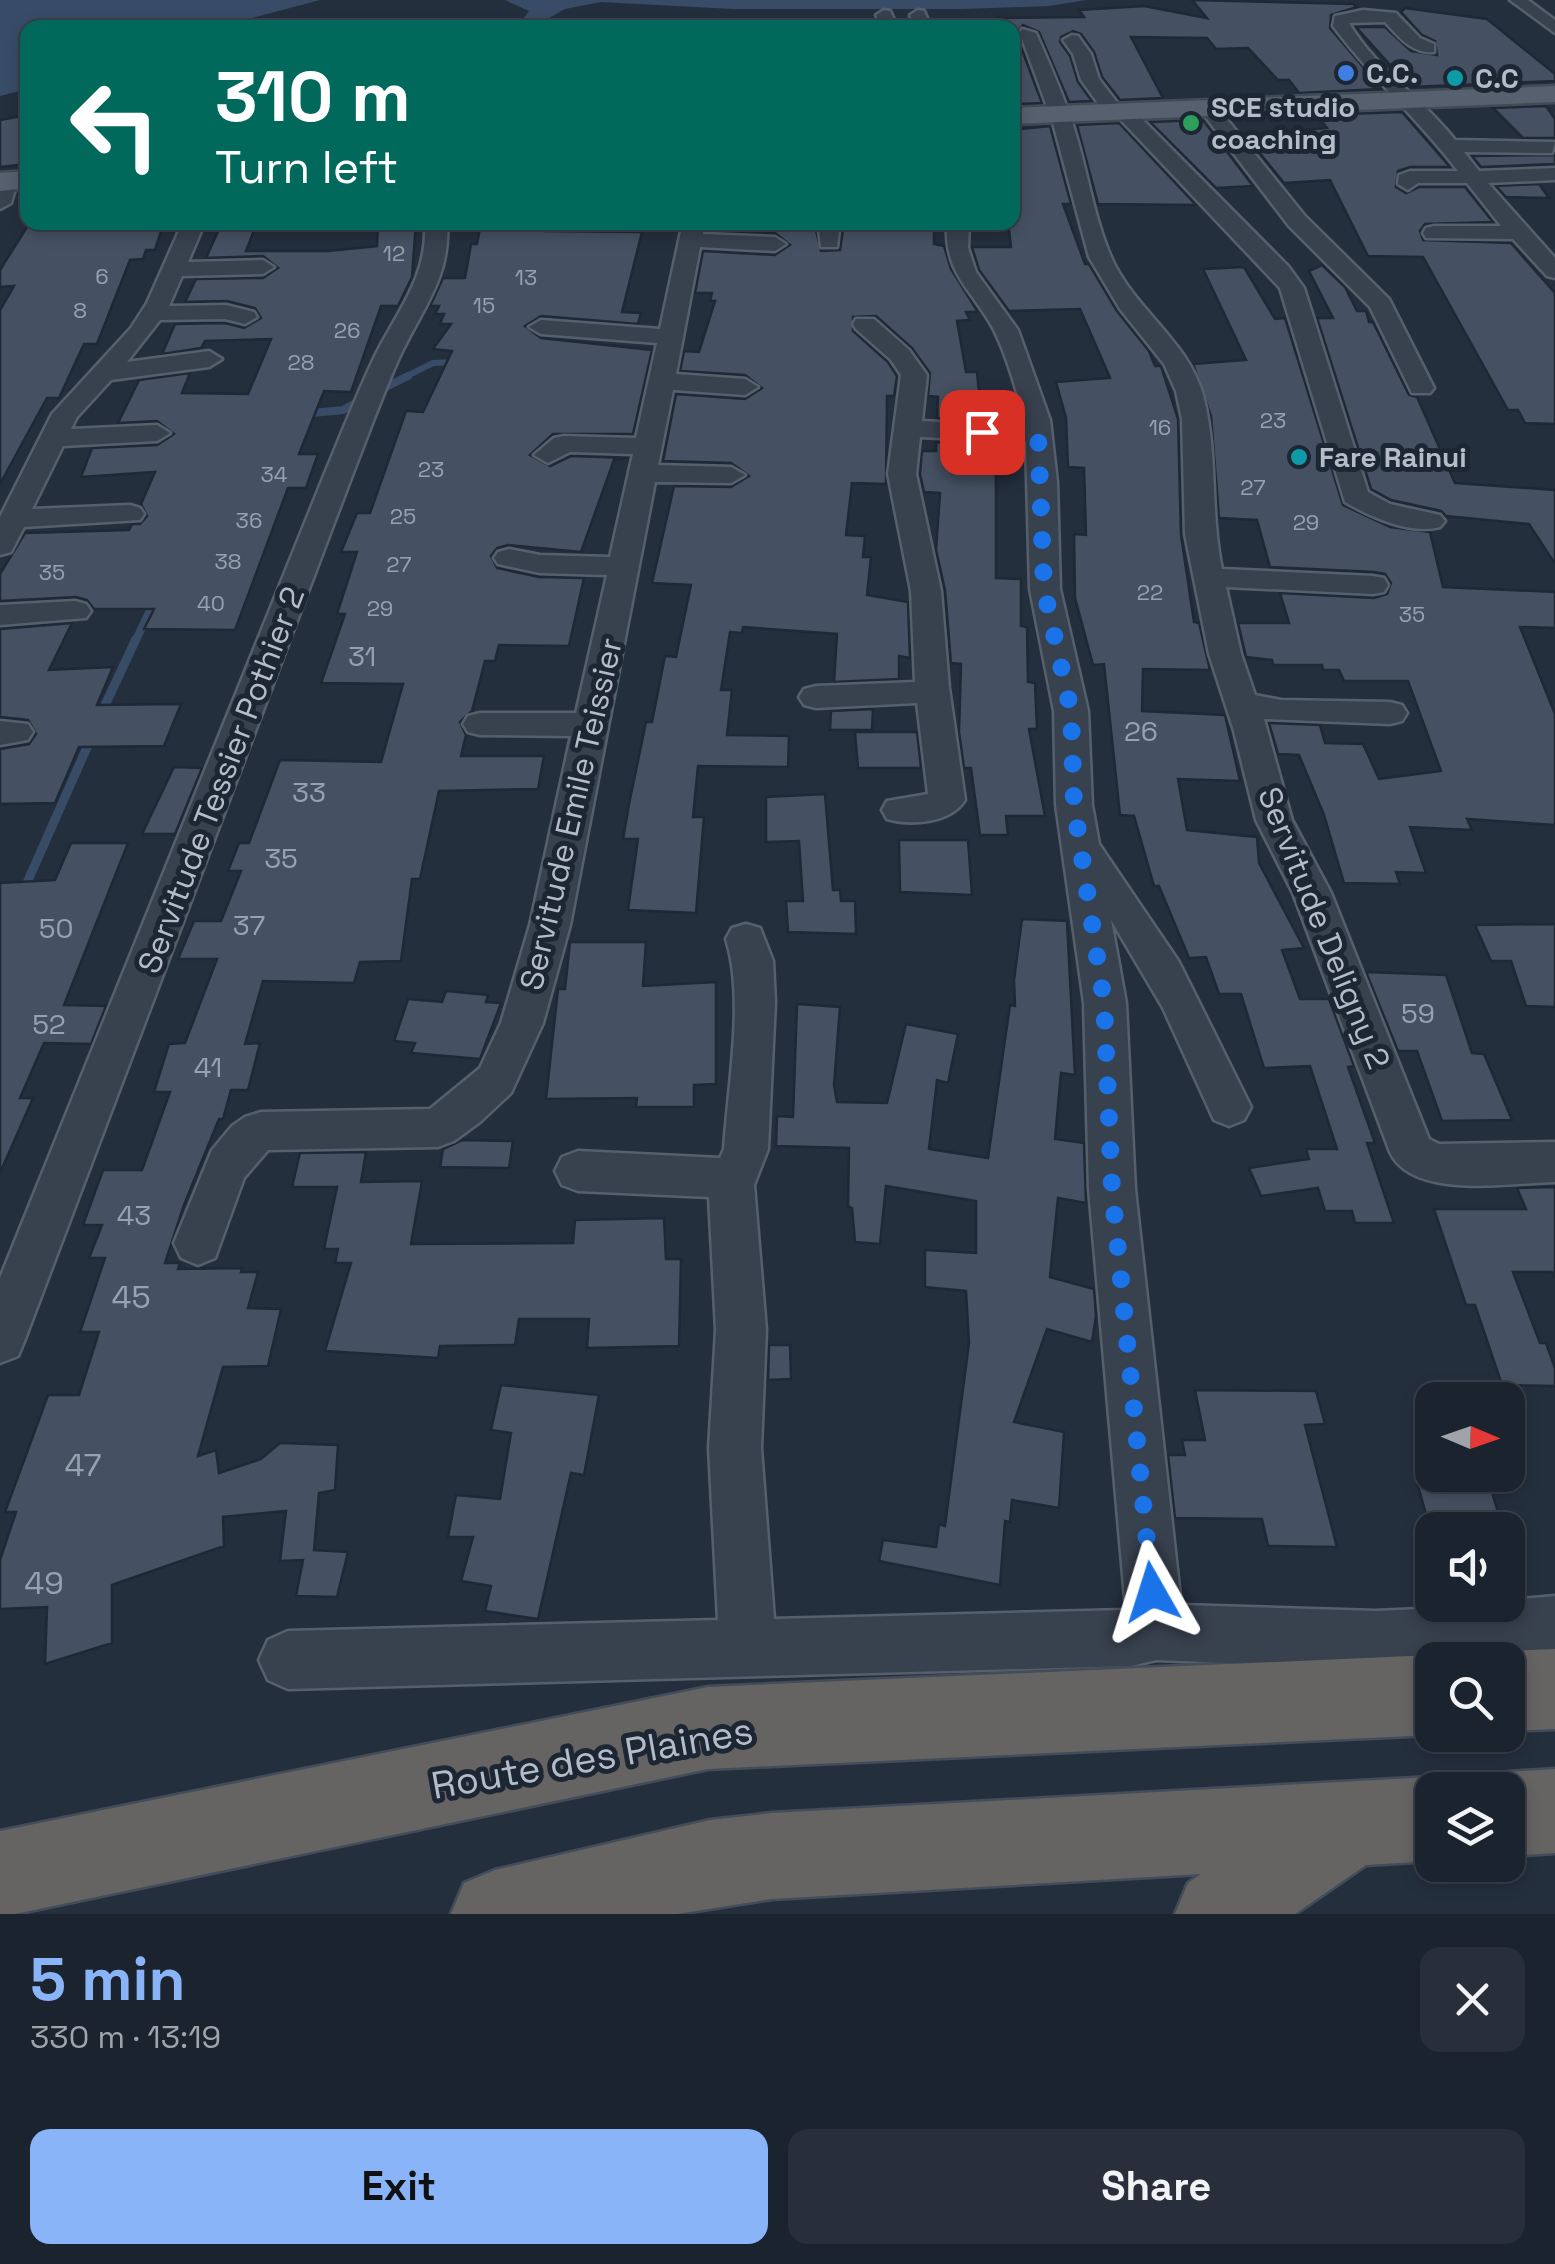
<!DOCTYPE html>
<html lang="en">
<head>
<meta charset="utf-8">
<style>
  :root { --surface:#1b232e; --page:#282f3a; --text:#f1f3f6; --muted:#a0a4aa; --line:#39404a; --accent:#8ab4f8 }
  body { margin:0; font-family:"Space Grotesk",sans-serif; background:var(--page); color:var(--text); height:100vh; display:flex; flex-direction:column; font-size:38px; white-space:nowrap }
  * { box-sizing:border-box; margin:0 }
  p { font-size:32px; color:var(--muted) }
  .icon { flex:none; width:55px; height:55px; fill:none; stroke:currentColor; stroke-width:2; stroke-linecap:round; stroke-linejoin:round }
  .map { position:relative; height:1914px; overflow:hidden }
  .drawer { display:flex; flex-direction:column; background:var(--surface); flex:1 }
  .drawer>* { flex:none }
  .guide { position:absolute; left:20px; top:20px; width:1000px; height:210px; border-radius:20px; box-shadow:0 5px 15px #0003,0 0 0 2px var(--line); background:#00695c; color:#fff; overflow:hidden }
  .needle { width:65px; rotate:92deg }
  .controls { position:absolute; left:1415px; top:1382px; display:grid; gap:20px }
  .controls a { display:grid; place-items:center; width:110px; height:110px; border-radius:20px; background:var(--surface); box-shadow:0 5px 15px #0003,0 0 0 2px var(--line); font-size:50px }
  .pin { position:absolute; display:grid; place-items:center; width:85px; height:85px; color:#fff; margin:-42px; border-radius:20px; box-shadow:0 5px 15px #0006 }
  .me { position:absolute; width:110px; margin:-55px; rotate:354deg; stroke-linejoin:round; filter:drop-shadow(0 0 8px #0008) }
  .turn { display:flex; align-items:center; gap:35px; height:210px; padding:0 30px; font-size:45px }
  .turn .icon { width:130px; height:130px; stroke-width:2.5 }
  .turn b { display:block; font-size:70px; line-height:85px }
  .round { display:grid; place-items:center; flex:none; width:105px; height:105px; border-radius:20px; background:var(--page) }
  .overview { display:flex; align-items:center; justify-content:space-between; height:170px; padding:0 30px }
  h1 { font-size:60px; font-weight:700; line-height:75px; color:var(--accent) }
  .button { display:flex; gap:20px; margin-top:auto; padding:20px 30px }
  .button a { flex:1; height:115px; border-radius:20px; background:var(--accent); color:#111; font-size:40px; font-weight:700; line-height:115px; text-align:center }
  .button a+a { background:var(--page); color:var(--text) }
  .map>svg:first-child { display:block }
  .water { fill:#394c67 }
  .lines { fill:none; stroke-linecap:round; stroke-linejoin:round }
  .stream-far2 { stroke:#394c67; stroke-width:6 }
  .stream-far1 { stroke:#394c67; stroke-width:8 }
  .stream { stroke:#394c67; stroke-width:9 }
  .building { fill:#455162; stroke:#1f2835; stroke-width:2.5 }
  .minor-casing { stroke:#565f6c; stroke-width:5 }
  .primary-casing { stroke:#414a57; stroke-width:5 }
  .trunk-casing { stroke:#434c59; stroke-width:5 }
  .minor { fill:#38414e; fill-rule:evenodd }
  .primary { fill:#56606e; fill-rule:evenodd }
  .trunk { fill:#656462; fill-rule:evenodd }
  .route { stroke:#1a73e8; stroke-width:18; stroke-dasharray:0 32.4 }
  .shop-dot { fill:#3f7fe0; stroke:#1d2633; stroke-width:4 }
  .culture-dot { fill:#0f9aa8; stroke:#1d2633; stroke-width:4 }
  .leisure-dot { fill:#2e9e5b; stroke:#1d2633; stroke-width:4 }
  .labels { text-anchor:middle; stroke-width:10; stroke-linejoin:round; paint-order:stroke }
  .far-number-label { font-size:22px; fill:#98a1af }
  .far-poi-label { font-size:28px; font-weight:bold; fill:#b4bcc9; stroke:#1d2633; text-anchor:start }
  .number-label { font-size:28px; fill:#98a1af }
  .street-label { font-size:32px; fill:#b4bcc9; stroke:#1d2633 }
  .near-number-label { font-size:32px; fill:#98a1af }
  .near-street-label { font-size:38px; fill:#b4bcc9; stroke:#1d2633 }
</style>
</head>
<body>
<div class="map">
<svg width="1555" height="1914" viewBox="0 0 1555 1914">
  <rect width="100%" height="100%" fill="#242f3e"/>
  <g class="water">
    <polygon points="0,0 320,0 218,27 28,28 27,89 0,96"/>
    <polygon points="505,0 1086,0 1049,6 963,9 733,9 601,2 565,9 533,27 517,27 529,11"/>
  </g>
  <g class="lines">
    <g class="stream-far2">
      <polyline points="557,222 557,244"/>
      <polyline points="516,329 548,320 552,306"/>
      <polyline points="403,378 433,363 459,362"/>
    </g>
    <g class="stream-far1">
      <polyline points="378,391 408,376"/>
      <polyline points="303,414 343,410 363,399"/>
      <polyline points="135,642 155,600"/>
    </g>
    <g class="stream">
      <polyline points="100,716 136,639"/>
      <polyline points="22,894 92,736"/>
    </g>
  </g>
  <g class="building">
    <polygon points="1192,0 1353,4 1357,7 1331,15 1330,28 1382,89 1299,93 1289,80 1278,80 1248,48 1216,49 1207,38 1131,37 1163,98 1120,100 1102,77 1094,52 1081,34 1073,31 1061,37 1060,42 1070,56 1078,82 1092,101 1069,102 1039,32 1023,25 1016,34 1042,103 1020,104 1012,73 1012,28 998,28 997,18 1084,17 1079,10 1144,6 1207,18"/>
    <polygon points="1405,8 1487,19 1555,74 1555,81 1410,87 1356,27 1385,27 1411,51 1437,55 1435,41 1422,35 1401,12"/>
    <polygon points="1546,106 1555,119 1555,138 1523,138 1493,108"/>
    <polygon points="1402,112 1450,167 1410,167 1398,171 1396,187 1406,193 1419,187 1465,187 1493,222 1425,224 1420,231 1423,240 1511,243 1555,293 1555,424 1525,423 1518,410 1508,410 1423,257 1368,256 1330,180 1284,183 1245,135 1327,128 1317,115"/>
    <polygon points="28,115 28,164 0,167 0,120"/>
    <polygon points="1203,120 1253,186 1216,188 1150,122"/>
    <polygon points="1119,123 1196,205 1098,204 1077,125"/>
    <polygon points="1050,126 1071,204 1063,204 1085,264 1089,264 1117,311 1149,351 1155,366 1161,366 1178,419 1181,535 1194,622 1199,623 1210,670 1143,669 1142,711 1225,715 1240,781 1178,779 1187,830 1257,837 1259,863 1304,948 1282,950 1300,999 1329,999 1354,1066 1348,1067 1375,1143 1367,1143 1394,1223 1355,1223 1352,1211 1325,1211 1318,1188 1261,1196 1249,1168 1309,1159 1306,1149 1337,1149 1310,1066 1264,1068 1241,994 1219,994 1206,957 1189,958 1159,886 1154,886 1134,816 1120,815 1104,664 1093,665 1075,598 1074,534 1086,535 1084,468 1068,467 1066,418 1056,382 1110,378 1080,309 1009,311 979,270 972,247 1011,247 1008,222 1012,222 1012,130"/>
    <polygon points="1555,155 1555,164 1481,167 1472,156"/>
    <polygon points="1539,184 1549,198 1506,197 1496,186"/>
    <polygon points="37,222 164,222 155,250 146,250 143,259 130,260 97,344 84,344 59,398 47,398 0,484 0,310 14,286 0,287 0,270 27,227"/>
    <polygon points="378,222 416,222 412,277 398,306 381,306 351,392 324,391 299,454 318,454 306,488 288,488 235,630 144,629 154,609 94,609 87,600 76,597 0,601 0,574 25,533 129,530 132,524 140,524 147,516 141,504 155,472 81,477 92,448 157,445 174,434 157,421 118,423 139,380 190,373 182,393 248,394 271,339 205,341 201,348 162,354 175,324 225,323 244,328 261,318 255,308 227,301 185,302 196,279 263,278 278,268 263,256 206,258 219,229 255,228 246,251 328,251 377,246"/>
    <polygon points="481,222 548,222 546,231 642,232 622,312 641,313 638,324 541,316 525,326 541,338 652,350 633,434 553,434 530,455 550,466 571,456 628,458 614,460 581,552 508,545 497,548 491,556 497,568 539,577 584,578 569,646 499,645 495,661 485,661 472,711 460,722 466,735 461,756 544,756 538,789 439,791 420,879 412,879 401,961 360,962 354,983 263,981 245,1044 260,1043 248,1090 231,1090 223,1119 219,1119 184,1205 165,1263 180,1263 178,1269 242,1268 241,1272 258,1272 248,1308 281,1309 268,1366 223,1367 198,1456 216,1450 219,1473 261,1459 280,1443 338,1445 335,1490 319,1493 314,1550 348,1552 337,1597 296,1596 303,1560 280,1561 286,1511 223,1517 224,1546 112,1585 112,1643 45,1664 47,1607 0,1609 0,1560 16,1512 5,1512 48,1395 79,1395 99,1332 80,1332 105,1258 89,1258 102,1225 83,1225 103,1170 142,1170 170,1092 154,1092 169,1044 185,1043 217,959 178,959 194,921 221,921 241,871 228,871 239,843 249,843 280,760 381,762 403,684 321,683 345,614 337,614 357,552 341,552 357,513 370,513 406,411 423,412 452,351 433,349 451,324 440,324 444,314 435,314 439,306 430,306 443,278 465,278 471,244 477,244"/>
    <polygon points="714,222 814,222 821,251 840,250 844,222 934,222 934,244 944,246 951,269 978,312 966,312 970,320 957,321 966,372 977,372 980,403 988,404 989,421 937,418 938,397 928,396 930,373 912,348 876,316 853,317 853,331 888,362 897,376 894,396 887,396 886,484 852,483 846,535 865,536 863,557 871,557 867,595 908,602 910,658 899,656 899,679 834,682 837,634 743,627 742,633 730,632 721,690 732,690 727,735 789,736 788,767 698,766 693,817 704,817 696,913 628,910 638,839 623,839 629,804 646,722 652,722 665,656 676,657 691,585 652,583 674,486 731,487 749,476 731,463 663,461 676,394 745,399 762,388 745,375 680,371 684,351 699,352 715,301 710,301 712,293 695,293 703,251 775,255 790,245 775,233 707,230 712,229"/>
    <polygon points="1322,265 1345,287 1357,311 1366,311 1369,322 1373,322 1409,395 1417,397 1455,483 1555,490 1555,564 1529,524 1446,516 1441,511 1391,500 1371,489 1317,318 1333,318 1309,271"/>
    <polygon points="1244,267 1275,319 1285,318 1343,505 1390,527 1430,532 1443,587 1555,592 1555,628 1520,627 1555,714 1555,825 1467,819 1472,830 1410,827 1426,873 1396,872 1400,884 1344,883 1324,815 1299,755 1278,754 1269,723 1320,725 1325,743 1363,744 1379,779 1441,771 1408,681 1344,681 1339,670 1323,670 1322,665 1273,665 1272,660 1246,657 1238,623 1289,623 1280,593 1374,598 1387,594 1391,583 1385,574 1374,572 1270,567 1257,520 1219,518 1211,416 1193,364 1246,360 1203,269"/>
    <polygon points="936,442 1009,445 1009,473 996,472 996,578 1021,579 1021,626 1027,627 1028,682 1035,683 1037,729 1029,729 1045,816 1006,816 1008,835 980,835 971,768 964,768 959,732 961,664 951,663 945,590 936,550 940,493 924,492 920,474 922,451 936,451"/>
    <polygon points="72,623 49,670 113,667 97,705 181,704 164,746 79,747 55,803 0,804 0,749 29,744 36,734 28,720 0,717 0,629"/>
    <polygon points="873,709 872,730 830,730 831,711"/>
    <polygon points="855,732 917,732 921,768 858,768"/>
    <polygon points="174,767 202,768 175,834 142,834"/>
    <polygon points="825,794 833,890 840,890 841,901 855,901 856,934 788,932 786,901 803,901 799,841 766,842 766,797"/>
    <polygon points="899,840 968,840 972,895 900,892"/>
    <polygon points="71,843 128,843 64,1005 106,1006 91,1044 44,1043 20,1098 33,1098 0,1173 0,883 55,880"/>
    <polygon points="1022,919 1067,921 1075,1075 1061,1073 1055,1139 1084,1143 1086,1203 1058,1198 1050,1277 1094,1289 1096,1316 1092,1342 1047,1329 1014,1422 1064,1432 1059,1508 1012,1500 1010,1522 1005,1521 1000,1585 879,1561 883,1540 936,1547 939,1524 945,1526 969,1343 966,1291 925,1287 925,1250 976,1253 976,1201 886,1186 880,1244 855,1242 852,1208 848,1206 849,1148 776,1146 777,1116 793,1117 797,1004 840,1007 834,1085 837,1102 887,1103 906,1024 958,1034 948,1083 937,1080 929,1149 988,1158 1010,1005 1015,1006 1014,980"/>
    <polygon points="1555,924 1555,1007 1526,1006 1511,961 1491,961 1475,925"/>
    <polygon points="570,942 646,942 643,986 716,982 716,1084 694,1085 694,1107 636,1107 637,1098 546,1099 558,989 565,989"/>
    <polygon points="1366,972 1446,975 1472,1053 1484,1054 1512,1120 1442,1121 1417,1051 1398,1051"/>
    <polygon points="446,991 488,995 486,1002 501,1003 480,1059 411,1053 415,1043 394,1041 408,999 442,1002"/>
    <polygon points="462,1140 513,1141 509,1168 440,1167 443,1149"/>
    <polygon points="366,1152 361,1182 422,1181 411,1244 573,1243 575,1220 664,1218 666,1259 681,1259 679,1346 587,1348 589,1319 519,1319 515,1345 440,1346 438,1358 325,1351 351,1263 335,1263 338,1249 324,1249 337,1187 292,1187 300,1153"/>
    <polygon points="1555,1187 1555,1278 1552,1272 1513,1272 1540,1343 1546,1343 1555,1368 1555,1386 1502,1385 1475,1305 1466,1305 1434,1209 1526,1209 1517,1188"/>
    <polygon points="769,1345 790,1345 791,1379 768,1380"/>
    <polygon points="501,1385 599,1395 584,1475 571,1473 538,1619 485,1611 491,1586 461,1581 473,1537 448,1537 456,1495 500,1499 511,1433 491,1430"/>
    <polygon points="1195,1390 1316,1391 1325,1424 1305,1425 1337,1547 1268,1546 1262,1519 1175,1518 1168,1455 1185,1455 1182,1440 1205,1440"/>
    <polygon points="1415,1475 1487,1475 1502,1526 1447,1524 1446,1519 1427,1518"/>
  </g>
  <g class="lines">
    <defs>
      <g id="minor">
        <polygon points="1510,0 1528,0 1555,20 1555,33"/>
        <polygon points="884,10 890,11 898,28 881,28 876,15"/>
        <polygon points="918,10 924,11 931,28 914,28 910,15"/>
        <path d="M1363 10 1396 13 1420 38 1434 44V52C1412 54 1399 37 1385 22L1349 23C1375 68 1423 99 1455 140L1555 142 1552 153 1464 152 1479 171 1555 168V180L1488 183 1555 258V278L1547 276 1513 239 1426 238 1423 233 1426 228 1434 226H1501L1467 183H1418L1408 190 1398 184 1399 175 1410 171H1458C1419 120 1371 77 1333 26L1335 16Z"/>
        <polygon points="248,22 254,23 256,28 240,28"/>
        <path d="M1022 29 1036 33C1049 63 1063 94 1073 125 1087 168 1093 215 1111 257 1133 308 1188 341 1203 395 1218 451 1210 512 1222 569L1373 576 1384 578 1388 585 1384 592 1373 594 1226 587 1241 654 1255 695 1281 700 1390 702 1402 705 1407 713 1402 721 1390 724 1264 719 1292 820 1331 893 1429 1139 1439 1144 1555 1142V1182C1509 1183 1412 1200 1390 1152L1293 893 1256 820 1234 731 1209 654 1185 534 1182 419 1176 391 1164 364 1120 309 1089 257 1053 123 1020 33Z"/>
        <path d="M1072 35 1078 36 1091 54 1099 79 1122 109 1133 110 1288 266 1304 288 1368 492 1390 504 1440 515 1445 521 1440 527C1410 535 1371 517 1345 502L1280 288 1120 119 1109 118 1081 80 1073 54 1063 40Z"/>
        <polygon points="1210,105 1217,107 1305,216 1389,299 1434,388 1430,393 1412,393 1370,307 1289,226 1201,111"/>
        <polygon points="7,176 17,182 11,203 0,209 0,178"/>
        <polygon points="183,222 205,222 188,262 263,260 274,267 263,274 182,276 169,306 226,305 254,312 257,317 245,324 225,319 160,320 127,362 209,351 222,359 209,367 111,380 77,417 71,429 157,425 170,433 157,441 63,446 32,509 130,505 140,508 144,514 140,520 24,527 11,552 0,555 0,517 52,414 131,328 147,303"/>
        <path d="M425 222H447C451 278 421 310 399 358 382 396 368 435 353 473L25 1339 18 1356 0 1363V1278L325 473C341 435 356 396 374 358 397 311 428 278 425 222Z"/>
        <polygon points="683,222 705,222 703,234 775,237 786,244 775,251 700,247 676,374 745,379 758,387 745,395 673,390 658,465 731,467 745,475 731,483 655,482 570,925 543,1023 511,1093 480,1122 454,1141 438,1147 268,1150 244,1178 215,1258 198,1265 181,1258 174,1243 212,1150 232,1126 245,1117 261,1112 430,1109 480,1068 501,1023 530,925 571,736 480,735 468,732 463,724 468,716 480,713 576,713 607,575 540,573 498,564 494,558 498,552 509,549 540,555 610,557 633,454 570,452 548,463 534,455 554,438 564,436 636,438 657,343 541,334 529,327 541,320 660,329"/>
        <polygon points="818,222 840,222 837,247 821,247"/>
        <path d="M947 222H969L968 248 976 272 1018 330 1050 420 1057 482 1060 589 1088 711 1092 805 1099 844 1179 962 1251 1107 1244 1120 1229 1126 1214 1120 1163 1008 1111 920 1126 1003 1135 1189 1181 1605 1376 1611 1508 1605V1600L1555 1596V1652L1432 1660V1663L1376 1669 1156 1660 1131 1666 288 1689 268 1680 259 1660 268 1640 288 1631 718 1620 709 1448 716 1330 709 1197 578 1191 562 1185 555 1171 562 1157 578 1151 720 1158 724 1149C728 1085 745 999 726 939L732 928 746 924 760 928 773 961 775 1002 768 1149 754 1185 766 1330 761 1448 774 1619 1126 1610 1089 1189 1084 1003 1056 805 1054 711 1030 589 1026 442 920 437 916 474 941 591 949 688 965 800C951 823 911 826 887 819L882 810 887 801 928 794 917 703 816 708 804 705 799 697 804 689 816 686 915 682 911 591 888 474 901 375 891 360 856 329 853 324 856 319H874L909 350 927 375 922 421 1024 426C1021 400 1005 351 993 328 970 287 944 274 947 222Z"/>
        <polygon points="75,601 86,604 91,611 86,618 0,625 0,605"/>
        <polygon points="0,721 28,724 33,732 28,740 0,745"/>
      </g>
      <g id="primary">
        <polygon points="1555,86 1555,102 1012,124 1012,108"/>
        <polygon points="28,171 28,188 0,191 0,173"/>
      </g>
      <g id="trunk">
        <polygon points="1555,1649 1555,1729 1508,1731 1508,1660 1486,1660 1508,1651"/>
        <polygon points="1432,1655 1444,1660 1432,1660 1432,1735 708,1769 15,1914 0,1914 0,1831 708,1687"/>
        <polygon points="1555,1769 1555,1853 1508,1856 1508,1790 1476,1790 1478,1784 1508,1772"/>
        <polygon points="1432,1777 1462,1790 1432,1790 1432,1861 1366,1865 1295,1914 1175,1914 1188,1883 1201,1874 772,1899 677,1914 451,1914 464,1883 495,1870 710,1820 772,1813"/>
      </g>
    </defs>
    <use href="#minor" class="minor-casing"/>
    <use href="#primary" class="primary-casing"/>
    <use href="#trunk" class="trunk-casing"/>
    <use href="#minor" class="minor"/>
    <use href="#primary" class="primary"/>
    <use href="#trunk" class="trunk"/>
  </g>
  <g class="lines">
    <polyline class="route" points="982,432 1038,434 1044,589 1071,711 1074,805 1104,1002 1112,1189 1152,1592"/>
  </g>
  <circle class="shop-dot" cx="1346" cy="73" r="10"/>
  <g class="culture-dot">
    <circle cx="1455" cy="78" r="10"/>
    <circle cx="1299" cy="457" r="10"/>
  </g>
  <circle class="leisure-dot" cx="1191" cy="123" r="10"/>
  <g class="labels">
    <g class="far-number-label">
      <text x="394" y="261">12</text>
      <text x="102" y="284">6</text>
      <text x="526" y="285">13</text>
      <text x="484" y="313">15</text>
      <text x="80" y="318">8</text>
      <text x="347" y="338">26</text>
      <text x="301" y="370">28</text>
      <text x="1273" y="428">23</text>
      <text x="1160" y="435">16</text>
      <text x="431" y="477">23</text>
      <text x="274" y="482">34</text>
      <text x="1253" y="495">27</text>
      <text x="403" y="524">25</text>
      <text x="249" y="528">36</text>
      <text x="1306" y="530">29</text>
      <text x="228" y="569">38</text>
      <text x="399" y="572">27</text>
      <text x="52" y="580">35</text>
      <text x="1150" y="600">22</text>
      <text x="211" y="611">40</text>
      <text x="380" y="616">29</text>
      <text x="1412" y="622">35</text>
    </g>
    <g class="far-poi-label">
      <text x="1366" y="83">C.C.</text>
      <text x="1475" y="88">C.C</text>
      <text x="1211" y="117">SCE studio<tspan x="1211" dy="32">coaching</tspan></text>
      <text x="1319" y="467">Fare Rainui</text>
    </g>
    <g class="number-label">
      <text x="362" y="666">31</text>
      <text x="1141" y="741">26</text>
      <text x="309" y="802">33</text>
      <text x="281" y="868">35</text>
      <text x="249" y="935">37</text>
      <text x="56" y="938">50</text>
      <text x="1418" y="1023">59</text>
      <text x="49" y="1034">52</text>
      <text x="208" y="1077">41</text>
      <text x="134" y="1225">43</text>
    </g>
    <g class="street-label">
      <text transform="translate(221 780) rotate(-69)" y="11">Servitude Tessier Pothier 2</text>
      <text transform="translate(571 814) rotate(-77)" y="11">Servitude Emile Teissier</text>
      <text transform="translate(1324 928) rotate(68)" y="11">Servitude Deligny 2</text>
    </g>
    <g class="near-number-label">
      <text x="131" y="1308">45</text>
      <text x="83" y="1476">47</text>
      <text x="44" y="1594">49</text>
    </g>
    <g class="near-street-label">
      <text transform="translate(592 1758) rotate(-10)" y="13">Route des Plaines</text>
    </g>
  </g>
</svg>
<div class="controls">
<a><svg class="needle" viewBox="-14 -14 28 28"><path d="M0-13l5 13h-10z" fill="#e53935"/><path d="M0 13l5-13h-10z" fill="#a0a4aa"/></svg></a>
<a><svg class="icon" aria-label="sound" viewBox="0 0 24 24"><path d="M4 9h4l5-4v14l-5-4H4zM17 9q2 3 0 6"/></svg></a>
<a><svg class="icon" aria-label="search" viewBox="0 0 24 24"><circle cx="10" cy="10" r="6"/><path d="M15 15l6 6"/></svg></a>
<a><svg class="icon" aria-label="layers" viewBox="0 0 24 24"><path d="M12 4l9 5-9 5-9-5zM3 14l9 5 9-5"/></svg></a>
</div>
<div class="pin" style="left:982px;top:432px;background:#d93025"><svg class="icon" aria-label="arrive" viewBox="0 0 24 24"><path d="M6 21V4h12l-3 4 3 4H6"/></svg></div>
<svg class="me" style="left:1152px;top:1592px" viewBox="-20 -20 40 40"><path d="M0-17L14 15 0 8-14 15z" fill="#1a73e8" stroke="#fff" stroke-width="4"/></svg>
<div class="guide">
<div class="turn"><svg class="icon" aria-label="left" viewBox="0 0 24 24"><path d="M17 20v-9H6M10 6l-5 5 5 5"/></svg><div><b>310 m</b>Turn left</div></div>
</div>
</div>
<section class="drawer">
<div class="overview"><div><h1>5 min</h1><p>330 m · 13:19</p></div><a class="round"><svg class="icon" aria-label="close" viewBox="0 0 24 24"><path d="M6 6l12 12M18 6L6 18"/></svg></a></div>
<div class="button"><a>Exit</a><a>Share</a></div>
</section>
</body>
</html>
